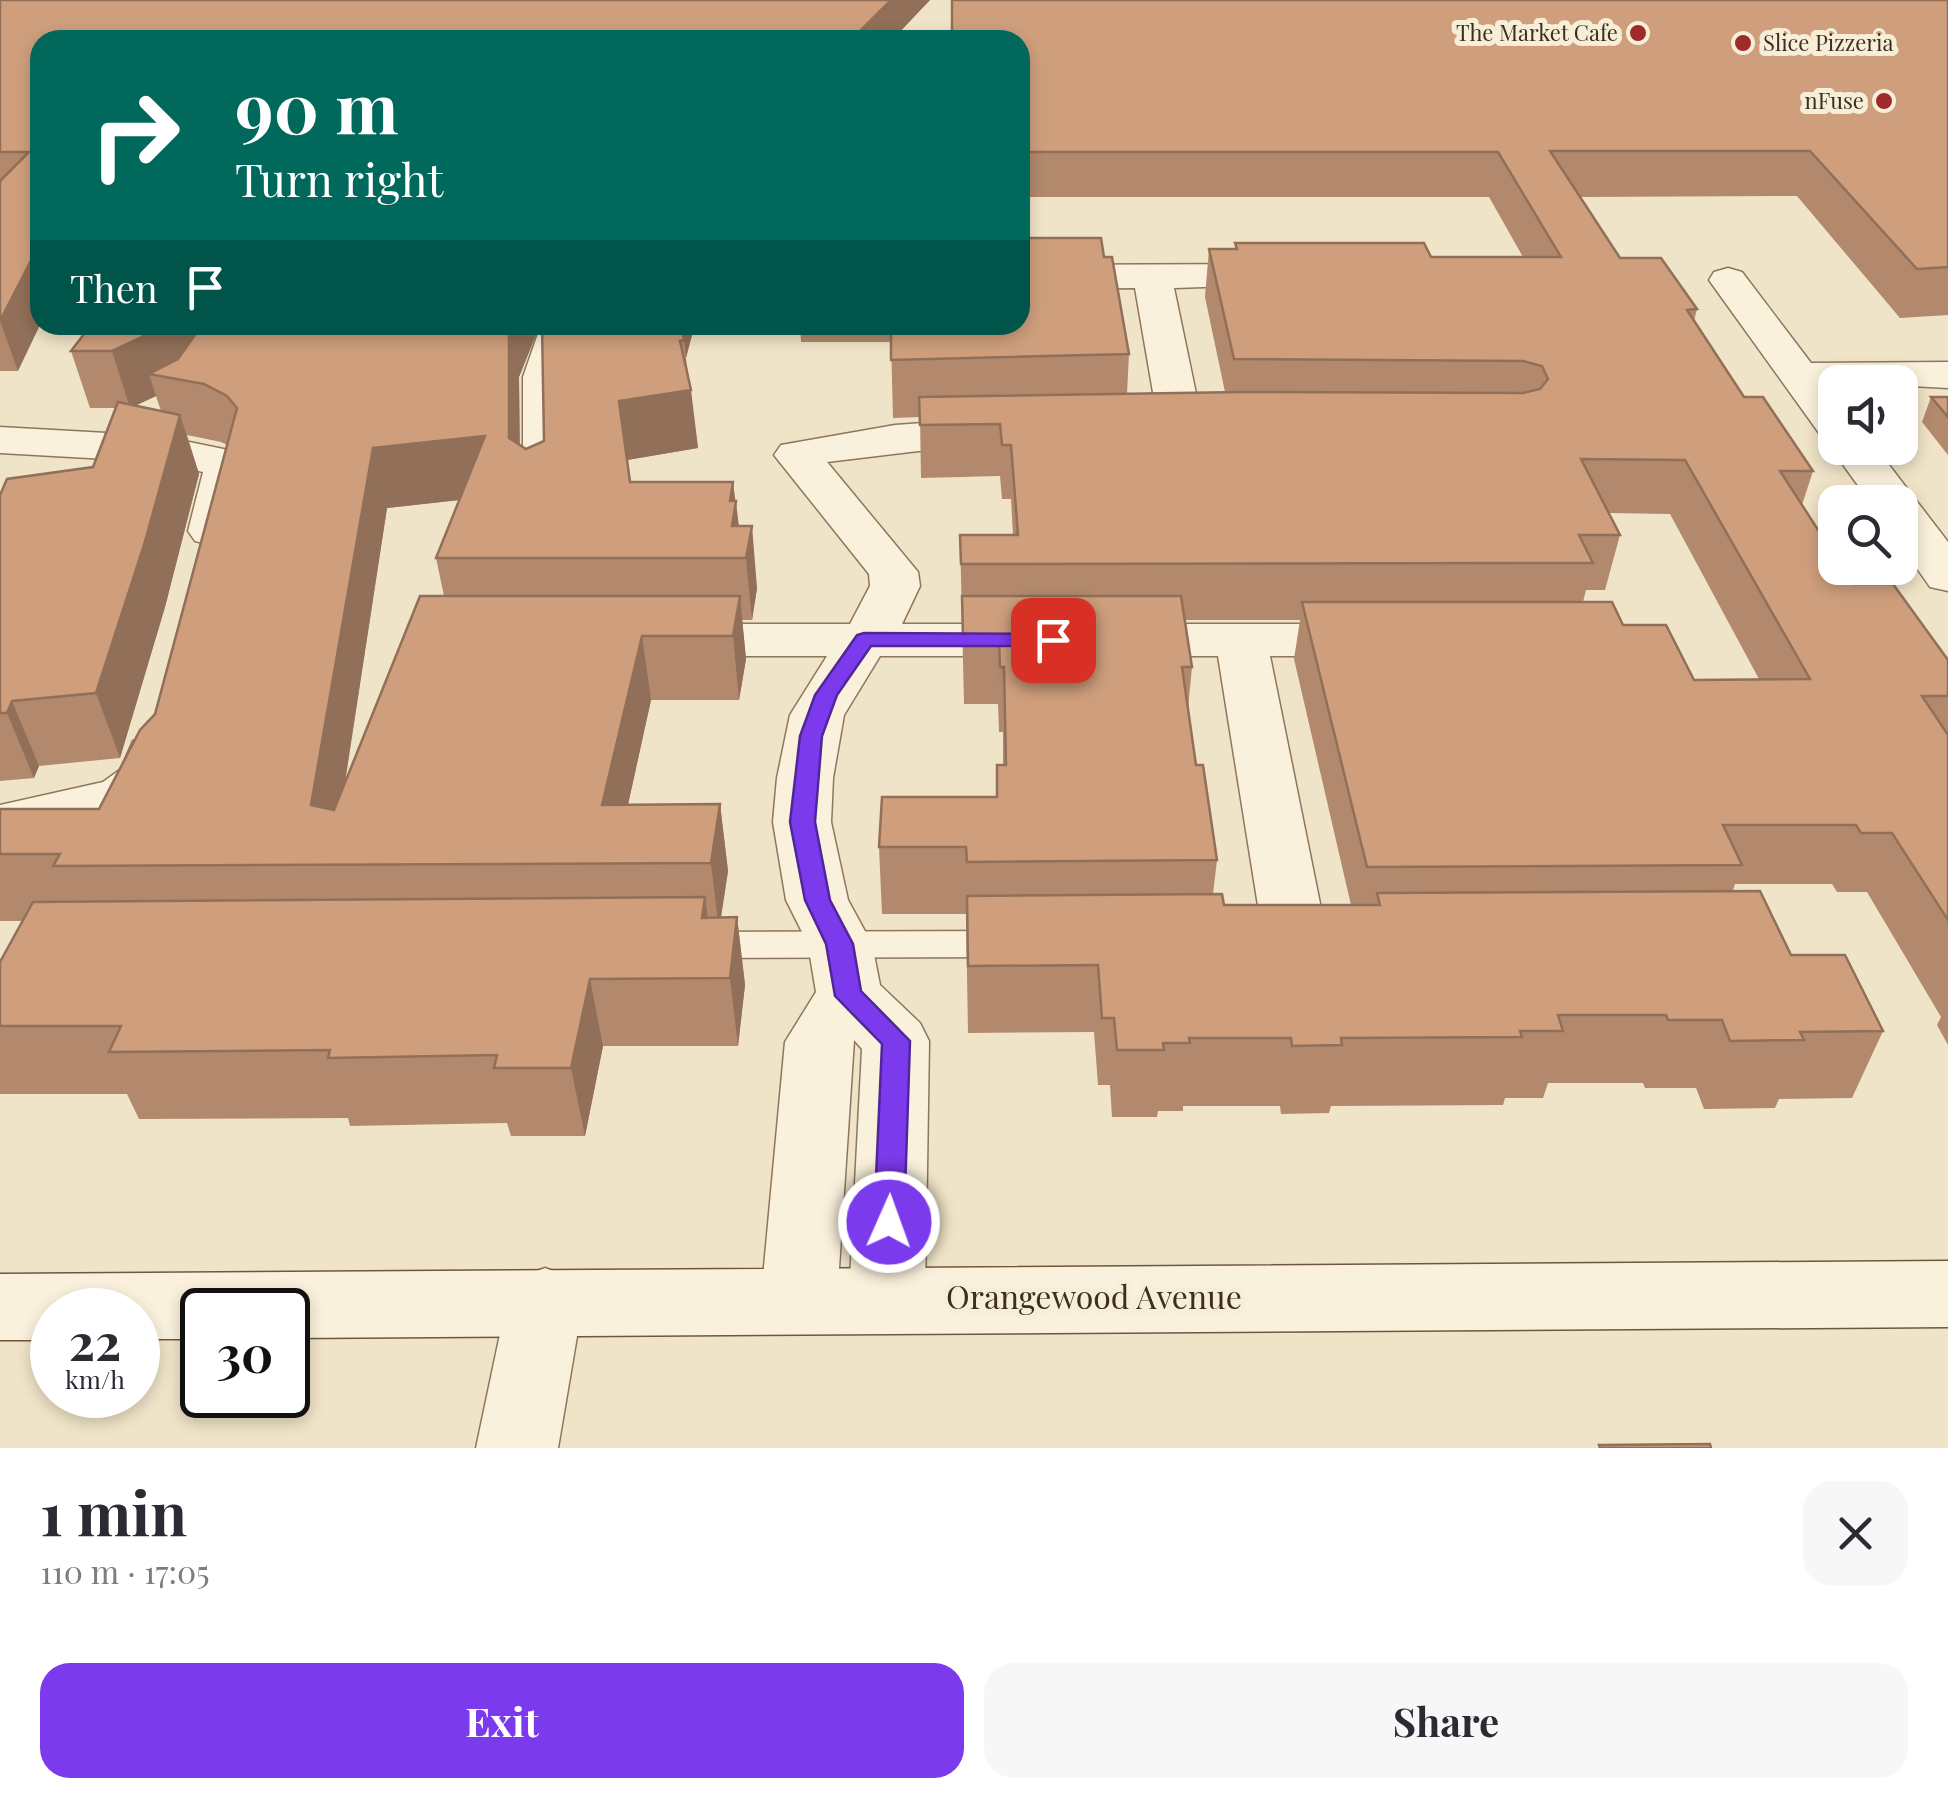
<!DOCTYPE html>
<html lang="en">
<head>
<meta charset="utf-8">
<style>
  :root { --surface:#fff; --page:#f7f7f7; --text:#2b2b33; --muted:#7c7c81; --accent:#7c3aed }
  body { margin:0; font-family:"Playfair Display",serif; background:var(--page); color:var(--text); height:100vh; display:flex; flex-direction:column; font-size:38px; white-space:nowrap }
  * { box-sizing:border-box; margin:0 }
  p { font-size:32px; color:var(--muted) }
  .icon { flex:none; width:55px; height:55px; fill:none; stroke:currentColor; stroke-width:2; stroke-linecap:round; stroke-linejoin:round }
  .map { position:relative; height:1448px; overflow:hidden }
  .side { display:flex; flex-direction:column; background:var(--surface); flex:1 }
  .side>* { flex:none }
  .guide { position:absolute; left:30px; top:30px; width:1000px; height:305px; border-radius:30px; box-shadow:0 5px 15px #0003; background:#00695c; color:#fff; overflow:hidden }
  .buttons { position:absolute; left:1818px; top:365px; display:grid; gap:20px }
  .buttons a { display:grid; place-items:center; width:100px; height:100px; border-radius:20px; background:var(--surface); box-shadow:0 5px 15px #0003; font-size:50px }
  .speed { position:absolute; left:30px; top:1288px; display:flex; gap:20px; font-size:50px; font-weight:700; text-align:center }
  .speed>* { display:grid; place-content:center; width:130px; height:130px; border-radius:50%; background:var(--surface); box-shadow:0 5px 15px #0003; line-height:1 }
  .speed small { font-size:25px; font-weight:400 }
  .speed .limit { border:5px solid #111; border-radius:15px; background:#fff; color:#111 }
  .pin { position:absolute; display:grid; place-items:center; width:85px; height:85px; color:#fff; margin:-42px; border-radius:20px; box-shadow:0 5px 15px #0006 }
  .me { position:absolute; width:110px; margin:-55px; rotate:2deg; stroke-linejoin:round; filter:drop-shadow(0 0 8px #0008) }
  .turn { display:flex; align-items:center; gap:35px; height:210px; padding:0 40px; font-size:45px }
  .turn .icon { width:130px; height:130px; stroke-width:2.5 }
  .turn b { display:block; font-size:70px; line-height:85px }
  .then { display:flex; align-items:center; height:95px; padding:0 40px; background:#0003; gap:20px; font-size:38px }
  .round { display:grid; place-items:center; flex:none; width:105px; height:105px; border-radius:30px; background:var(--page) }
  .head { display:flex; align-items:center; justify-content:space-between; height:170px; padding:0 40px }
  h1 { font-size:60px; font-weight:700; line-height:75px }
  .cta { display:flex; gap:20px; margin-top:auto; padding:20px 40px }
  .cta a { flex:1; height:115px; border-radius:30px; background:var(--accent); color:#fff; font-size:40px; font-weight:700; line-height:115px; text-align:center }
  .cta a+a { background:var(--page); color:var(--text) }
  .map>svg:first-child { display:block }
  .lines { fill:none; stroke-linecap:round; stroke-linejoin:round }
  .lane-casing { stroke:#8d765c; stroke-width:3 }
  .street-casing { stroke:#8d765c; stroke-width:3 }
  .secondary-casing { stroke:#6f573f; stroke-width:3 }
  .lane { fill:#faf1dc; fill-rule:evenodd }
  .street { fill:#faf1dc; fill-rule:evenodd }
  .secondary { fill:#faf1dc; fill-rule:evenodd }
  .wall { fill:#b2896c; fill-rule:evenodd }
  .shaded-wall { fill:#916f58 }
  .building { fill:#cf9f7d; stroke:#916f58; stroke-width:2.5 }
  .route { fill:#7c3aed; stroke:#51269a; stroke-width:2.5 }
  .poi-dot { fill:#9e2a2b; stroke:#f7eed8; stroke-width:4 }
  .labels { text-anchor:middle; stroke-width:10; stroke-linejoin:round; paint-order:stroke }
  .far-poi-label { font-size:22px; fill:#3d2e20; stroke:#f7eed8; text-anchor:end }
  .near-street-label { font-size:32px; fill:#3d2e20; stroke:#f7eed8 }
</style>
</head>
<body>
<div class="map">
<svg width="1948" height="1448" viewBox="0 0 1948 1448">
  <rect width="100%" height="100%" fill="#f0e4c8"/>
  <g class="lines">
    <defs>
      <g id="lane">
        <polygon points="541,325 565,325 547,377 551,488 537,496 523,488 523,377"/>
        <polygon points="1009,931 1022,934 1028,944 1022,954 1009,957 698,958 685,955 679,945 685,935 698,932"/>
      </g>
      <g id="street">
        <polygon points="1282,264 1296,268 1301,276 1296,284 1174,288 1203,427 1197,436 1181,440 1165,436 1159,427 1135,288 1020,289 1020,265"/>
        <polygon points="1728,268 1742,272 1811,363 1948,362 1948,388 1835,382 1835,388 1831,388 1835,394 1835,437 1819,433 1709,280 1714,272"/>
        <polygon points="994,418 1010,422 1016,431 1010,440 827,462 918,572 920,586 902,624 1373,624 1391,629 1399,640 1391,651 1373,656 1270,656 1328,943 1318,959 1296,966 1274,959 1264,943 1218,656 880,656 844,715 833,778 831,822 848,900 872,944 880,985 920,1023 929,1041 925,1299 914,1322 887,1332 860,1322 849,1299 862,1049 854,1040 837,1299 826,1322 799,1332 772,1322 761,1299 785,1042 816,992 808,944 786,900 773,822 777,778 790,715 827,656 669,656 651,651 643,640 651,629 669,624 850,624 870,586 869,574 774,455 781,445 895,425"/>
        <polygon points="0,427 160,436 238,452 249,471 236,531 229,541 212,545 195,541 188,531 203,472 160,462 0,453"/>
        <polygon points="1835,442 1835,448 1876,448 1948,542 1948,591 1930,587 1900,544 1900,502 1870,502 1831,448"/>
        <path d="M153 736 173 741 181 754C178 767 177 780 168 790 138 825 45 834 0 845V805L103 782 121 769 133 741Z"/>
        <polygon points="545,1268 572,1278 583,1301 558,1448 476,1448 507,1301 518,1278"/>
      </g>
      <polygon id="secondary" points="1948,1261 1948,1327 288,1338 288,1310 202,1310 202,1339 138,1339 138,1310 52,1310 52,1340 0,1340 0,1274"/>
    </defs>
    <use href="#lane" class="lane-casing"/>
    <use href="#street" class="street-casing"/>
    <use href="#secondary" class="secondary-casing"/>
    <use href="#lane" class="lane"/>
    <use href="#street" class="street"/>
    <use href="#secondary" class="secondary"/>
  </g>
  <g class="wall">
    <polygon points="0,0 930,0 892,40 40,40 18,371 0,371"/>
    <path d="M1948 0V315L1900 318 1797 196 1580 197 1620 258 1697 309 1694 321 1744 397 1813 471 1802 505 1853 584 1948 660V1045L1937 1025 1941 1017 1867 892H1837L1832 884H1735L1733 891 1791 955 1883 1031 1852 1098 1779 1099 1775 1108 1704 1109 1696 1088H1645L1643 1083H1548L1543 1098H1505L1503 1105 1331 1106 1329 1113 1281 1114 1280 1106H1183V1111H1158L1157 1117H1112L1110 1085H1098L1094 1032 968 1033 966 914H882L879 847 997 797V765H1003V732H999L998 704H964L960 535H1013L1011 499H1002L1000 476 921 478 920 417 893 418 891 342H801L800 325H1020L1104 257 1129 354 1127 394 1225 392 1205 297 1209 249H1235V243L1431 257H1523L1489 197H1020V40ZM1609 513 1670 514 1759 679 1694 680 1623 625 1583 602 1586 590H1605L1620 535ZM1185 620H1300L1294 659 1351 905H1224L1213 894 1217 860 1196 765 1188 709 1192 667Z"/>
    <path d="M84 325H540L519 377 520 445 526 449 544 441 542 325H695L686 358 698 448 627 460 630 482 735 501 739 526 757 588 752 620H742L746 659 739 700H651L628 805 720 804 728 871 721 917H737L745 985 738 1046H603L585 1136H511L507 1123 350 1126 348 1118 139 1119 127 1094H0V962L23 921H0V809H99L155 714 227 445 221 442 187 435 199 474 165 607 120 758 39 766 34 778 0 781V495L93 467 116 408H90L71 351 86 331ZM156 396 161 411 135 406ZM459 500 436 558 444 596 345 783 387 508Z"/>
    <polygon points="1931,397 1948,397 1948,455 1922,422"/>
  </g>
  <g class="shaded-wall">
    <polygon points="891,0 930,0 892,40 851,40"/>
    <polygon points="40,243 40,325 18,371 0,321"/>
    <polygon points="151,325 209,325 171,378 149,374 156,396 130,408 112,351"/>
    <polygon points="509,325 540,325 519,377 520,498 509,438"/>
    <polygon points="680,325 694,325 686,358 684,340"/>
    <polygon points="691,390 698,448 627,460 619,401"/>
    <polygon points="180,415 199,474 165,607 120,758 96,693"/>
    <polygon points="485,436 496,496 387,508 332,865 311,805 373,448"/>
    <polygon points="733,482 736,505 736,501 742,558 732,526 730,501"/>
    <polygon points="752,526 757,588 752,620 746,558"/>
    <polygon points="740,596 746,659 739,700 733,636"/>
    <polygon points="642,636 651,700 615,863 602,805"/>
    <polygon points="12,701 39,766 34,778 7,713"/>
    <polygon points="720,804 728,871 719,930 711,863"/>
    <polygon points="705,897 714,965 702,918"/>
    <polygon points="737,917 745,985 738,1046 730,978"/>
    <polygon points="590,979 603,1046 585,1136 571,1068"/>
  </g>
  <g class="building">
    <polygon points="0,0 891,0 851,40 40,40 40,243 0,321 0,181 29,152 0,152"/>
    <polygon points="952,0 1948,0 1948,267 1917,269 1810,151 1550,151 1620,258 1661,258 1697,309 1687,310 1744,397 1763,397 1813,471 1780,471 1835,556 1835,568 1842,568 1853,584 1893,584 1948,660 1948,696 1922,696 1948,735 1948,920 1892,833 1861,833 1856,825 1723,825 1742,865 1367,867 1302,602 1612,602 1623,625 1666,625 1694,680 1810,679 1685,460 1581,459 1620,535 1579,535 1593,563 961,564 960,535 1018,535 1011,445 1002,445 1000,424 920,425 919,397 1242,392 1523,393 1540,389 1548,379 1542,366 1523,361 1234,359 1209,249 1237,249 1235,243 1424,243 1431,257 1561,257 1498,152 1020,152 1020,40 952,40"/>
    <polygon points="1020,238 1101,238 1104,257 1112,257 1129,354 891,360 891,325 1020,325"/>
    <polygon points="91,325 151,325 142,337 112,351 71,351"/>
    <polygon points="202,325 509,325 509,438 526,449 544,441 542,325 681,325 684,340 680,341 691,390 619,401 630,482 733,482 730,501 736,501 732,526 752,526 746,558 436,558 485,436 373,448 311,805 334,810 420,596 740,596 733,636 642,636 602,805 720,804 711,863 53,866 60,854 0,854 0,809 99,809 140,730 155,714 237,408 227,396 204,384 149,374 178,359"/>
    <polygon points="1931,397 1948,397 1948,417"/>
    <polygon points="118,402 180,415 144,545 96,693 12,701 7,713 0,713 0,495 7,479 93,467"/>
    <polygon points="962,596 1181,596 1192,667 1182,667 1196,765 1203,765 1217,860 967,862 966,847 879,847 882,797 997,797 997,765 1006,765 1004,667 1000,667 999,640 963,640"/>
    <polygon points="1760,891 1791,955 1845,955 1883,1031 1800,1032 1804,1040 1730,1041 1722,1020 1668,1020 1666,1015 1558,1015 1563,1031 1520,1031 1522,1037 1341,1038 1342,1045 1292,1046 1291,1038 1189,1038 1190,1043 1163,1043 1164,1050 1117,1050 1114,1018 1102,1018 1098,965 968,966 967,896 1222,894 1224,905 1380,905 1377,893"/>
    <polygon points="705,897 702,918 737,917 730,978 590,979 571,1068 494,1068 497,1055 328,1058 330,1050 109,1052 121,1026 0,1026 0,962 33,902"/>
    <polygon points="1710,1444 1711,1448 1600,1448 1599,1445"/>
  </g>
  <polygon class="route" points="864,633 1053,634 1063,640 1053,646 871,646 837,695 822,736 815,822 830,900 853,944 861,991 910,1041 904,1222 900,1231 889,1235 879,1231 874,1222 882,1044 835,996 826,944 805,900 790,822 800,736 815,695 857,635"/>
  <g class="poi-dot">
    <circle cx="1638" cy="33" r="10"/>
    <circle cx="1743" cy="43" r="10"/>
    <circle cx="1884" cy="101" r="10"/>
  </g>
  <g class="labels">
    <g class="far-poi-label">
      <text x="1618" y="41">The Market Cafe</text>
      <text x="1763" y="51" text-anchor="start">Slice Pizzeria</text>
      <text x="1864" y="109">nFuse</text>
    </g>
    <g class="near-street-label">
      <text x="1094" y="1309">Orangewood Avenue</text>
    </g>
  </g>
</svg>
<div class="buttons">
<a><svg class="icon" aria-label="sound" viewBox="0 0 24 24"><path d="M4 9h4l5-4v14l-5-4H4zM17 9q2 3 0 6"/></svg></a>
<a><svg class="icon" aria-label="search" viewBox="0 0 24 24"><circle cx="10" cy="10" r="6"/><path d="M15 15l6 6"/></svg></a>
</div>
<div class="speed"><div>22<small>km/h</small></div><div class="limit">30</div></div>
<div class="pin" style="left:1053px;top:640px;background:#d93025"><svg class="icon" aria-label="arrive" viewBox="0 0 24 24"><path d="M6 21V4h12l-3 4 3 4H6"/></svg></div>
<svg class="me" style="left:889px;top:1222px" viewBox="-20 -20 40 40"><circle r="17" fill="#7c3aed" stroke="#fff" stroke-width="3"/><path d="M0-11L8 9 0 5-8 9z" fill="#fff"/></svg>
<div class="guide">
<div class="turn"><svg class="icon" aria-label="right" viewBox="0 0 24 24"><path d="M7 20v-9h11M14 6l5 5-5 5"/></svg><div><b>90 m</b>Turn right</div></div>
<div class="then">Then<svg class="icon" aria-label="arrive" viewBox="0 0 24 24"><path d="M6 21V4h12l-3 4 3 4H6"/></svg></div>
</div>
</div>
<section class="side">
<div class="head"><div><h1>1 min</h1><p>110 m · 17:05</p></div><a class="round"><svg class="icon" aria-label="close" viewBox="0 0 24 24"><path d="M6 6l12 12M18 6L6 18"/></svg></a></div>
<div class="cta"><a>Exit</a><a>Share</a></div>
</section>
</body>
</html>
